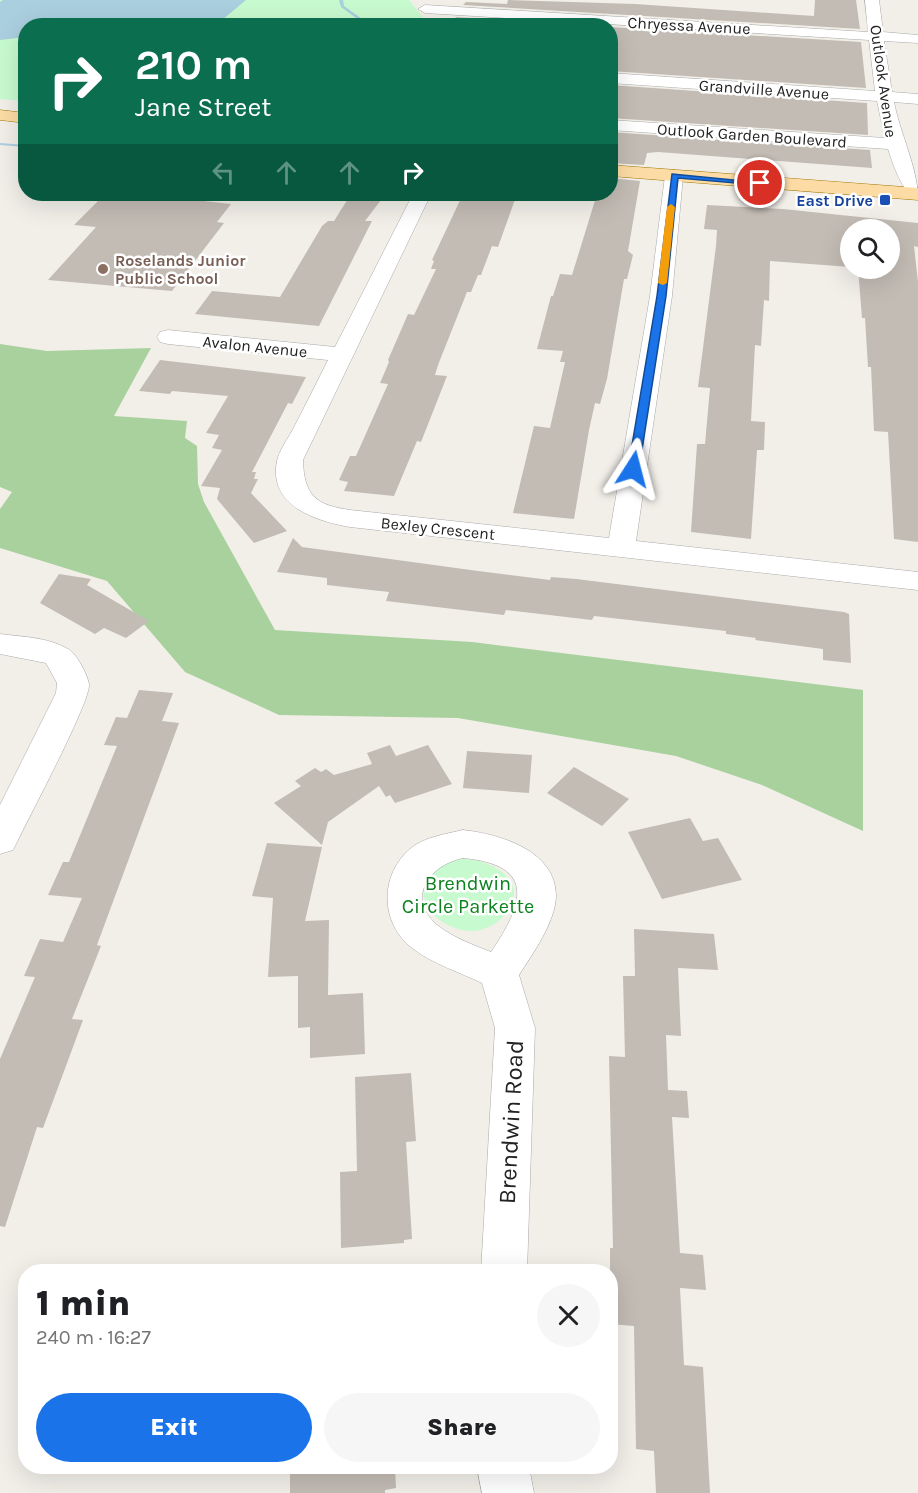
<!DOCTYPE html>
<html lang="en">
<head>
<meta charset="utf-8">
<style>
  :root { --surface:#fff; --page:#f6f6f6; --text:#202124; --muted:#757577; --accent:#1a73e8 }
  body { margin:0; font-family:Karla,sans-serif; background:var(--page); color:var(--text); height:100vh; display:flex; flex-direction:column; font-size:22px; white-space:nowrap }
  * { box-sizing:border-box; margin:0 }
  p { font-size:20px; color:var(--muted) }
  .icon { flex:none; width:33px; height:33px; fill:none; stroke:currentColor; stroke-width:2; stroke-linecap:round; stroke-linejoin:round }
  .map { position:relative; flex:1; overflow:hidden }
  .side { position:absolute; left:18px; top:1264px; width:600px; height:210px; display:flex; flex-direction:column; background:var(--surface); border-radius:24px; box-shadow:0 6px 24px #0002 }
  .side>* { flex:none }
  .banner { position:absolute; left:18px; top:18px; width:600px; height:183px; border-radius:24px; box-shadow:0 6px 24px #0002; background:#0b6e4f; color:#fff; overflow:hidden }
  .buttons { position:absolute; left:840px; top:219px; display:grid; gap:12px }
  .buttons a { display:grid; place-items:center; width:60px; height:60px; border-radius:50%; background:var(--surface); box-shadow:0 6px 24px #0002; font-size:30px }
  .pin { position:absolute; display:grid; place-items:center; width:51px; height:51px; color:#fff; margin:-26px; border:3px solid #fff; border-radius:50%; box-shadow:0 2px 6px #0007 }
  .me { position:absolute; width:66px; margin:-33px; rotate:9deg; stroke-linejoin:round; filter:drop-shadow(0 0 4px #0008) }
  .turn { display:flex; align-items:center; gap:21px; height:126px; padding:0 18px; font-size:27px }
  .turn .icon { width:78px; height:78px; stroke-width:2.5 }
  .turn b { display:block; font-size:42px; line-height:51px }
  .lanes { display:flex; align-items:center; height:57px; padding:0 18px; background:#0003; justify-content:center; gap:30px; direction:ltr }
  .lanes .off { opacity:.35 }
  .round { display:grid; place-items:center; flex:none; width:63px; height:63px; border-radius:32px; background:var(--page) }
  .head { display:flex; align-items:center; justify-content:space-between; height:102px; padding:0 18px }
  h1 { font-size:36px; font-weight:800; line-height:45px }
  .cta { display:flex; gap:12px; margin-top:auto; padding:12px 18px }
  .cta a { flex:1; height:69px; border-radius:36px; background:var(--accent); color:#fff; font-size:24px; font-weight:800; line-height:69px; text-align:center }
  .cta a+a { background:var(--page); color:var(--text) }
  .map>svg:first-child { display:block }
  .forest { fill:#a9d19e }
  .park { fill:#c8facf }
  .water { fill:#aacfdf }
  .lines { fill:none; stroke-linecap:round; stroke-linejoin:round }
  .stream { fill:#aacfdf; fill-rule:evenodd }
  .building { fill:#c3bcb5 }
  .minor-casing { stroke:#a9a9a9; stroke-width:1 }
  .major-casing { stroke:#9f7500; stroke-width:1 }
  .minor { fill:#fff; fill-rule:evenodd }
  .major { fill:#fcdca4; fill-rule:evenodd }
  .route { fill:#1a73e8; stroke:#114b97; stroke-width:1.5 }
  .slow { fill:#f59e0b }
  .transit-dot { fill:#1a4fb4; stroke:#fff; stroke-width:2 }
  .education-dot { fill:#8d6e63; stroke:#fff; stroke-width:2 }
  .labels { text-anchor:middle; stroke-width:5; stroke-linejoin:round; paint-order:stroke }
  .far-street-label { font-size:16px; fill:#222; stroke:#fff }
  .far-transit-label { font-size:16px; font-weight:bold; fill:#164399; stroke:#fff; text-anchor:end }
  .far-education-label { font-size:16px; font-weight:bold; fill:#785e54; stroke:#fff; text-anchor:start }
  .park-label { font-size:20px; fill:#0c831e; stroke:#fff }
  .near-street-label { font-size:24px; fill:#222; stroke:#fff }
</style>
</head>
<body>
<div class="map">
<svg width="918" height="1493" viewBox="0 0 918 1493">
  <rect width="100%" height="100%" fill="#f2efe9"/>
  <polygon class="forest" points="0,344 47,351 151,348 114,416 187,421 185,438 197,446 198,484 204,502 275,630 472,642 863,690 863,831 762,785 676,756 458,718 279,715 185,672 107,581 0,548 0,509 12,492 0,487"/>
  <g class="park">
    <polygon points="0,0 409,0 423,17 422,26 26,26 25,101 0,99"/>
    <path d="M460 859C489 858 532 880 506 913 464 967 373 884 460 859Z"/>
  </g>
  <polygon class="water" points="3,0 246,0 216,25 26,26 25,37 0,40 0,2"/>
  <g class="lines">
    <g class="stream">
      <polygon points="339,0 343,0 344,6 372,26 367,26 341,7"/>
      <polygon points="0,143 26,145 26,147 0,145"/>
    </g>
  </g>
  <g class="building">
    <polygon points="508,0 635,4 814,16 815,0 856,0 860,29 463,5 466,2 507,4"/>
    <polygon points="456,17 593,26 450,26"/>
    <polygon points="610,27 861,42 866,88 610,71"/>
    <polygon points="610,85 867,103 868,135 610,118"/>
    <polygon points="610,132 870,150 872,168 658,152 647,153 644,165 610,163"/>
    <polygon points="610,178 640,181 628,251 633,255 627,279 624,279 607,379 600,404 595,403 589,430 574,519 513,513 534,426 550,428 565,362 560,362 563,351 537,349 551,296 553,296 560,274 572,275 597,194 610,194"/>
    <polygon points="105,194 211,194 204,201 231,204 217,222 224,223 172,291 48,280 96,227 74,225"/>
    <polygon points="351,194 384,196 365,221 372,221 319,326 195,314 212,291 280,297 322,226 328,221 334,221"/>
    <polygon points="463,194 517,194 498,247 492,246 481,275 478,275 471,292 467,292 438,365 435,375 447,376 421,442 417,441 394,496 344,491 348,482 339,480 350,456 356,456 388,384 380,383 389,362 388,360 408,314 414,315 436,269 431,269 434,261 432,260"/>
    <polygon points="707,205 783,209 918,223 918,247 914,246 918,282 918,542 894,539 888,432 874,431 871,367 868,367 865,318 862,318 858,268 890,268 890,230 850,230 850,267 770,261 769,301 764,300 761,346 755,345 751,421 765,422 764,450 757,450 751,539 691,532 697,444 705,444 710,388 698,387 716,246 717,230 704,229"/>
    <polygon points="160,360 306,377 292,404 288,403 252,472 256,472 254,479 258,479 251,493 287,531 254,543 217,499 220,488 201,486 222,450 212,448 219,435 206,433 228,396 172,391 170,394 139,391"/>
    <polygon points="293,538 302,547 478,571 550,580 551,577 576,579 844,612 849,614 851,663 823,660 823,649 755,640 756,638 726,634 726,631 594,616 592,620 506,610 504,615 386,601 389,592 327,585 327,578 277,572"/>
    <polygon points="59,574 91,579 87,585 149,621 126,638 104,628 95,634 40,603"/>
    <polygon points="139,690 173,693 162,721 179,723 97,945 101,946 72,1019 83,1020 43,1128 37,1127 5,1227 0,1226 0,1059 35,977 24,976 40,939 63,942 82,898 48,895 63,862 69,862 117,746 104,745 116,717 127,718"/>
    <polygon points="390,745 396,756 428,745 452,784 395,803 390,795 386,797 379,786 328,822 322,845 274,803 301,786 295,781 315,768 321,772 326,769 334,775 372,764 367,753"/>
    <polygon points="467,751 532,755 529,793 463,788"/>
    <polygon points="574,767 629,799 602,826 547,793"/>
    <polygon points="690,818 703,841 718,838 742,880 662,899 628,832"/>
    <polygon points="267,843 322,847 305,921 329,920 328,995 363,993 365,1054 310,1058 310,1027 298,1028 298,976 268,977 273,898 252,896"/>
    <polygon points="634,929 714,934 718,970 678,968 681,1036 666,1035 668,1090 687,1091 689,1118 672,1117 680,1253 703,1255 706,1290 680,1288 684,1365 703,1367 710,1493 656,1493 654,1451 636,1449 634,1326 610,1324 610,1248 613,1248 609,1056 625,1057 623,976 635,976"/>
    <polygon points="411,1073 416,1141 406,1142 412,1239 404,1240 404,1243 341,1248 340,1172 357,1171 355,1077"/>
    <polygon points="290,1467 395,1467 396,1488 385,1490 385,1493 290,1493"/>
  </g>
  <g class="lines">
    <defs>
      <g id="minor">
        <path d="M865 0H879L883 32 918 35V43L884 41 892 92 918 94V104L894 102C900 133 918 169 918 198 902 194 893 164 888 149L610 130V120L885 138 877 101 610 83V73L875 91 869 40 425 13 418 9 425 5 868 32Z"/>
        <path d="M674 170 683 176 672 296 636 541 918 572V590L350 527C316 521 268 506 277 461 279 451 287 440 292 431 304 408 316 384 328 360L168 344 160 342 157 337 160 332 168 330 335 347 413 194H431L303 460C304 496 316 505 350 510L609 538 650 296 665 176Z"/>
        <path d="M0 634C22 637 48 637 68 649 77 654 87 674 89 684 91 701 29 817 18 840L13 850 0 854V805L56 693 57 683 46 663 0 654Z"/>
        <path d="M463 830C499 834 556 850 556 896 555 923 533 953 519 975L535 1028 527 1272H481L495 1028 482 983C459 972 433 964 412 948 380 923 379 875 411 848 425 837 446 834 463 830ZM463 858C538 865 523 905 491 952 473 945 452 937 437 925 405 897 430 865 463 858Z"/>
        <polygon points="477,1467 529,1467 534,1493 482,1493"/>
      </g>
      <g id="major">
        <polygon points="0,110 26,113 26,123 0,120"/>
        <polygon points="610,165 918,188 918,200 610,176"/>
      </g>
    </defs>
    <use href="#minor" class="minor-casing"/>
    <use href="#major" class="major-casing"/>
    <use href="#minor" class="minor"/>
    <use href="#major" class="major"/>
  </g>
  <polygon class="route" points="672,174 764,183 760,185 678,178 666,296 639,469 633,472 628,469 657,296"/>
  <polygon class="slow" points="671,204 675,207 667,283 663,285 658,283 667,207"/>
  <rect class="transit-dot" x="879" y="194" width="12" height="12" rx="3"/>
  <circle class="education-dot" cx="103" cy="269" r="6"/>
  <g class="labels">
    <g class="far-street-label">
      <text transform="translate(689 25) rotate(3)" y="6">Chryessa Avenue</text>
      <text transform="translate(884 81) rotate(82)" y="6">Outlook Avenue</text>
      <text transform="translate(764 89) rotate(4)" y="6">Grandville Avenue</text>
      <text transform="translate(752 135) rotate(4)" y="6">Outlook Garden Boulevard</text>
      <text transform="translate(255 346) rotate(6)" y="6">Avalon Avenue</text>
      <text transform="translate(438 528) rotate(6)" y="6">Bexley Crescent</text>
    </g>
    <g class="far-transit-label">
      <text x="873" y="206">East Drive</text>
    </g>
    <g class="far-education-label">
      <text x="115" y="266">Roselands Junior<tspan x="115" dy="18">Public School</tspan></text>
    </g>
    <g class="park-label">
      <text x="468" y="890">Brendwin<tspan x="468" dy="23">Circle Parkette</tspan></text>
    </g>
    <g class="near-street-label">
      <text transform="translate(511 1122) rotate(-87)" y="8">Brendwin Road</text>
    </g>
  </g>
</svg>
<div class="buttons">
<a><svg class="icon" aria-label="search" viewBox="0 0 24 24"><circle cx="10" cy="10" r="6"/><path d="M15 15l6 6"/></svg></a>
</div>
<div class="pin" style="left:760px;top:183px;background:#d93025"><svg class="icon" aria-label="arrive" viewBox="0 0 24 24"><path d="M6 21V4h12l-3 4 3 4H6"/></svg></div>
<svg class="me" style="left:633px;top:469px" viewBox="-20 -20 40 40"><path d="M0-17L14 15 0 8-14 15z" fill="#1a73e8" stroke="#fff" stroke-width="4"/></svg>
<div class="banner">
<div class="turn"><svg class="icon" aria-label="right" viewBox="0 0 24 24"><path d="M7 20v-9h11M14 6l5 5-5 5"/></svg><div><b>210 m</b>Jane Street</div></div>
<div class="lanes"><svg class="icon off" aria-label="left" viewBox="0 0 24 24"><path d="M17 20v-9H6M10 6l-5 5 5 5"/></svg><svg class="icon off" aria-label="ahead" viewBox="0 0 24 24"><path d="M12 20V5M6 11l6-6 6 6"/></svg><svg class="icon off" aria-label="ahead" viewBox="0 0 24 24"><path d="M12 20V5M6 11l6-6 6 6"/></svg><svg class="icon" aria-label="right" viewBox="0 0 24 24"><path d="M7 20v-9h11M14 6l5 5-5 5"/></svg></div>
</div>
<section class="side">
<div class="head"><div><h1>1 min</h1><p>240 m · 16:27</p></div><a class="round"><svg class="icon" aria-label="close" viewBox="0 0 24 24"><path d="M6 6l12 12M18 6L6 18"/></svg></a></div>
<div class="cta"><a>Exit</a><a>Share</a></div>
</section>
</div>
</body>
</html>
